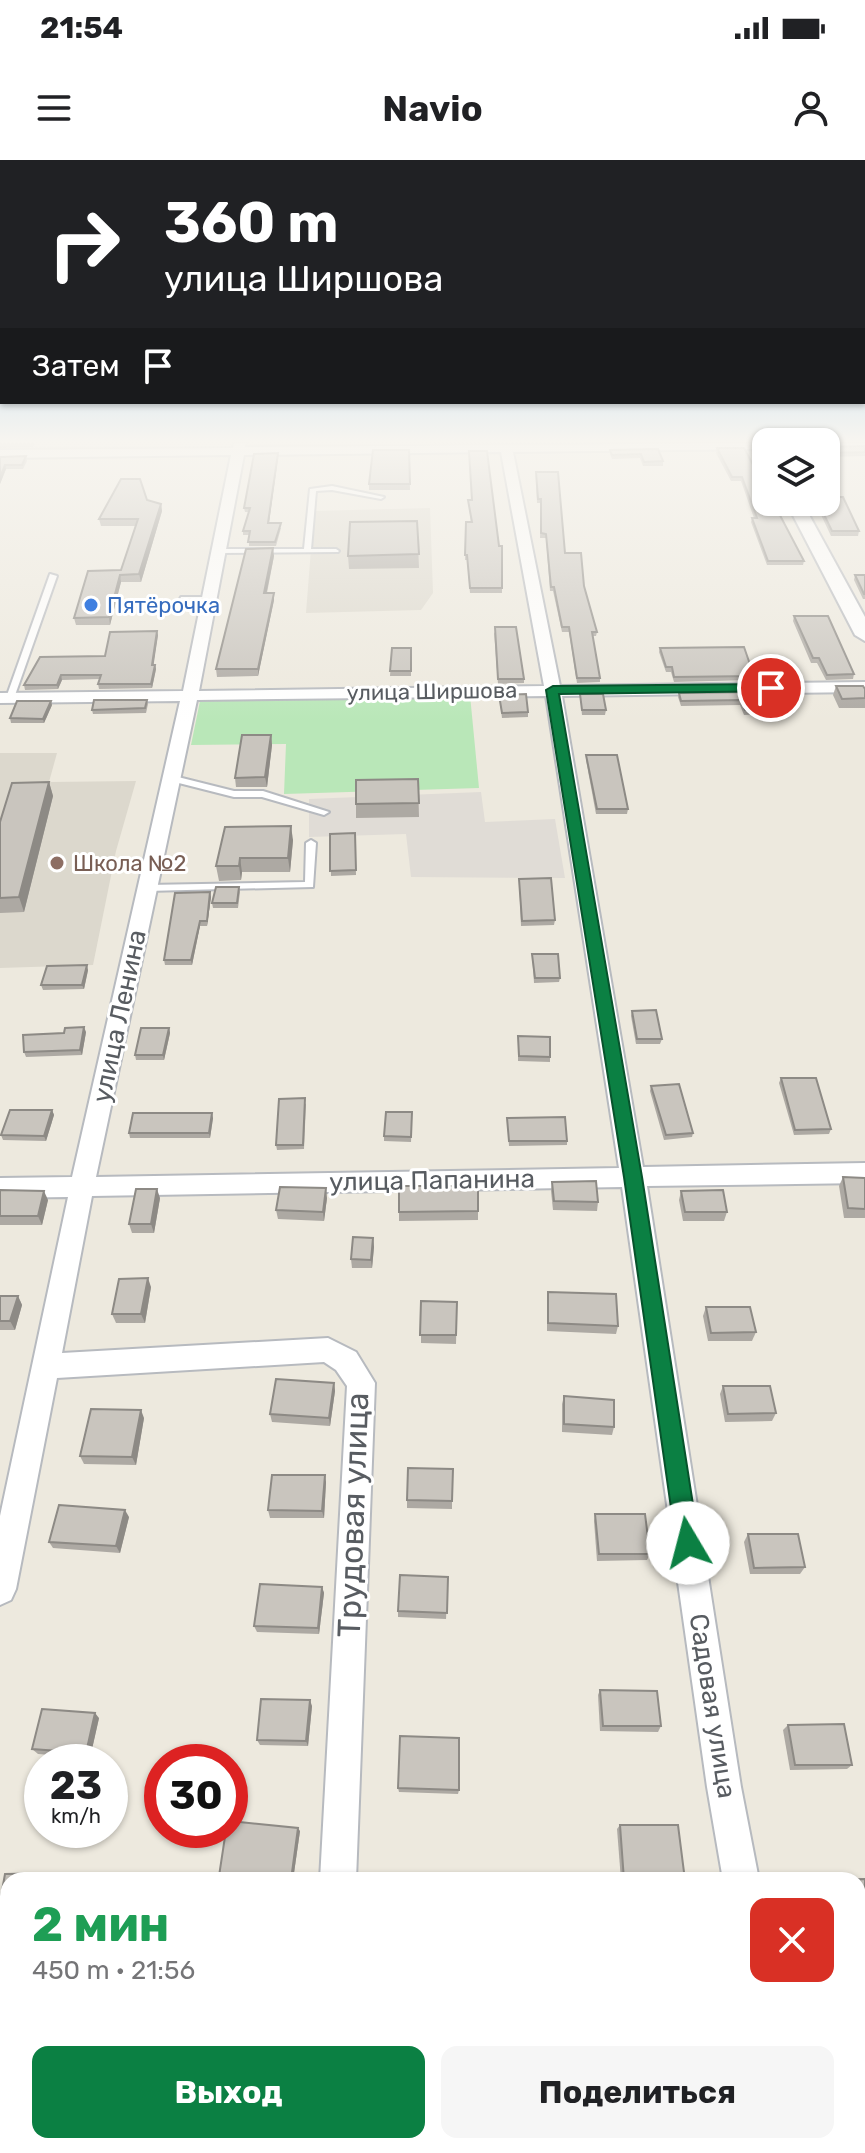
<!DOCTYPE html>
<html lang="ru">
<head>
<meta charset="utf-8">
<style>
  :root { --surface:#fff; --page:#f6f6f6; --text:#202124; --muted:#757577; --accent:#0b8043 }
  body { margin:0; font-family:Rubik,sans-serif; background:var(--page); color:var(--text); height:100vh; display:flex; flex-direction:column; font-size:30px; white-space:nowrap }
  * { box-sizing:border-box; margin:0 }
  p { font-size:26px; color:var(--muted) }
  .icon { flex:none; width:44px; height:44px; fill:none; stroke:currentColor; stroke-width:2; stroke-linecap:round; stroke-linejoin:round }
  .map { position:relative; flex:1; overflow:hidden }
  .drawer { position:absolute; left:0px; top:1712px; width:866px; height:282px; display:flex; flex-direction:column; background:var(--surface); border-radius:24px 24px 0 0; box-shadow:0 2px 6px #0004 }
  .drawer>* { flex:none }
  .guide { position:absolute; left:0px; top:0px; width:866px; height:244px; box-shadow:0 2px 6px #0004; background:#202124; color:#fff; overflow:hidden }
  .tools { position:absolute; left:752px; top:268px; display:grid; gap:16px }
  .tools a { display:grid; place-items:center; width:88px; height:88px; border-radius:16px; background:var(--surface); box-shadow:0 2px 6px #0004; font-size:40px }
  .speed { position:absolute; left:24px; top:1584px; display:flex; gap:16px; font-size:40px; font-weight:700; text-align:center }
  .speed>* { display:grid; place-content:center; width:104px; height:104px; border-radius:50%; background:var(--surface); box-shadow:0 2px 6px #0004; line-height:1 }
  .speed small { font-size:20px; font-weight:400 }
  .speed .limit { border:12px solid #d22; background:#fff; color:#111 }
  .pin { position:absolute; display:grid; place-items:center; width:68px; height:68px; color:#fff; margin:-34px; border:4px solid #fff; border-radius:50%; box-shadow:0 2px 8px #0007 }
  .me { position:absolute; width:88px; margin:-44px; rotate:352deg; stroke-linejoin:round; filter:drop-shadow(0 0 6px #0008) }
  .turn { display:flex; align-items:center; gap:28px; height:168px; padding:0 32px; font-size:36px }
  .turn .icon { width:104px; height:104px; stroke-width:2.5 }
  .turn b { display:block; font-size:56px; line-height:68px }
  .then { display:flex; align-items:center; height:76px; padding:0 32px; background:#0003; gap:16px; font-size:30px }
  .round { display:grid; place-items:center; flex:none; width:84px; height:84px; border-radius:16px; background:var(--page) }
  .head { display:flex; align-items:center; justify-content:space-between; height:136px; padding:0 32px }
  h1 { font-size:48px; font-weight:700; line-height:60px; color:#1e9e55 }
  .action { display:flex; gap:16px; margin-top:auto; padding:16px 32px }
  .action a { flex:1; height:92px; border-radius:16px; background:var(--accent); color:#fff; font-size:32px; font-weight:700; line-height:92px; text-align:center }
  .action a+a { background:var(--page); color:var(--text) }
  .status { display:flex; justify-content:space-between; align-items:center; height:56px; padding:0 40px; background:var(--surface); direction:ltr }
  .status svg { height:22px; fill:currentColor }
  header { display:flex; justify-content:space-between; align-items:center; height:104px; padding:0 32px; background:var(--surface); font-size:36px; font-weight:700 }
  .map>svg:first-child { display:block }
  .industrial { fill:#e0dcd6 }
  .education { fill:#dcd8cd }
  .green { fill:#b9e7b8 }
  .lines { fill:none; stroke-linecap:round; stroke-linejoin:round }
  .service-casing { stroke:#b7babf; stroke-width:4 }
  .minor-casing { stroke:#b7babf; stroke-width:4 }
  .tertiary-casing { stroke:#b7babf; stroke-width:4 }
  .service { fill:#fff; fill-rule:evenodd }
  .minor { fill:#fff; fill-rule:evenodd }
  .tertiary { fill:#fff; fill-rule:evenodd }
  .wall { fill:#ada9a3 }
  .shaded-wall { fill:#8d8a85 }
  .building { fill:#c9c5be; stroke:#8d8a85; stroke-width:2 }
  .route { fill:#0b8043; stroke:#07532c; stroke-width:2 }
  .shop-dot { fill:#3f7fe0; stroke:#fff; stroke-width:3 }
  .education-dot { fill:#8d6e63; stroke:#fff; stroke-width:3 }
  .labels { text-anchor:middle; stroke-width:6; stroke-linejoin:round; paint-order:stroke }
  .far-shop-label { font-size:22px; fill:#366cbe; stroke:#fff; text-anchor:start }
  .far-street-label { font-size:22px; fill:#585c61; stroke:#fff }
  .far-education-label { font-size:22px; fill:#785e54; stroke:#fff; text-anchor:start }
  .street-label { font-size:26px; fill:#585c61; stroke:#fff }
  .near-street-label { font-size:32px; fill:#585c61; stroke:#fff }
</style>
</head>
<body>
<div class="status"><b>21:54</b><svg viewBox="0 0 49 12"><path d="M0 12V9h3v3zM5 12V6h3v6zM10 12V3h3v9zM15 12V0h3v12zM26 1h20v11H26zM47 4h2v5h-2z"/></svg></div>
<header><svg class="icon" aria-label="menu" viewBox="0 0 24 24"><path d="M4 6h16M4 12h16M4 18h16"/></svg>Navio<svg class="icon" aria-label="person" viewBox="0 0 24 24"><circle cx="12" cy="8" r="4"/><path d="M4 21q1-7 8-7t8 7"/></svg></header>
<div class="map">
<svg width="865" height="1993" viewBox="0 0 865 1993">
  <rect width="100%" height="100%" fill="#ede9de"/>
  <polygon class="industrial" points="481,632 485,662 555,659 565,718 411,717 406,674 309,677 309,639"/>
  <g class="education">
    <polygon points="430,348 433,433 421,450 306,453 314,351"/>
    <polygon points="0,593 57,593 49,622 136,621 116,691 93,805 0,808"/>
  </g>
  <polygon class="green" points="470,535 479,628 284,634 286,584 191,585 200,541"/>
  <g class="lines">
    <defs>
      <g id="service">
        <polygon points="332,326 384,337 381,339 332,330 316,331 311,389 336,389 339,391 338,392 218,393 215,391 218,389 304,389 310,329"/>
        <polygon points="50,414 57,416 14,538 7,540 6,538"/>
        <path d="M181 437H208L212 439C205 443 187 443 180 439Z"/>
        <polygon points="170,615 234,631 263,631 329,652 324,655 262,637 234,637 167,620 166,618"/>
        <polygon points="311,680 316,683 313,727 147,731 142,728 147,725 305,722 306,683"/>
      </g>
      <g id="minor">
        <path d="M234 283H246L245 287 766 283V289L513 292 560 526 865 522V532L562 536 643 1007 865 1003V1023L647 1026 741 1627 759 1720H723L707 1627 622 1027 92 1036 62 1193 328 1178 356 1192 375 1223 356 1720H320L347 1226 336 1210 324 1202 57 1218 16 1429 11 1440 0 1445V1356L68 1037 0 1038V1018L72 1017 180 541 0 543V533L183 531 231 295 0 298V290L233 288ZM501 292 544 526 199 531 244 295ZM546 536 619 1008 96 1017 197 540Z"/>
        <rect x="826" y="283" width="39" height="5"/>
        <rect x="305" y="1986" width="40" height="7"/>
        <polygon points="769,1986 809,1986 810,1993 770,1993"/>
      </g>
      <g id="tertiary">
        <polygon points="755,283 766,283 766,294 761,292"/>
        <polygon points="786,342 802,342 865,457 865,481 855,475"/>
      </g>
    </defs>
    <use href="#service" class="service-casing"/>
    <use href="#minor" class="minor-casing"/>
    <use href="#tertiary" class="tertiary-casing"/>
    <use href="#service" class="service"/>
    <use href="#minor" class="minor"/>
    <use href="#tertiary" class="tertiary"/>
  </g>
  <g class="wall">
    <polygon points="0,283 35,283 33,287 0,288"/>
    <polygon points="826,284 827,287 865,286 865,296 826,297"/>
    <polygon points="717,288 744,288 804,401 803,405 767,405 751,362 752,358 754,358 741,321 731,321 716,293"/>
    <polygon points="658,289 663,301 663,306 643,306 640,298 612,299 610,294 610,290"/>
    <polygon points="409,290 410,330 369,330 369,324"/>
    <polygon points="26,296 27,301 23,309 6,309 0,324 0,297"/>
    <polygon points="278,298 269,363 281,368 276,386 249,386 249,375 243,375 243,371 249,352 245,352 244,348"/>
    <polygon points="536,316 565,393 584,426 597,472 596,476 593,476 600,518 600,522 577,523 569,472 562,472 553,431 550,431 546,378 540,378 541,343 537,343"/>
    <polygon points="147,340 161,344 162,351 141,422 121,422 110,465 76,465 74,458 121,410 136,366 101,366 99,359"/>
    <polygon points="468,340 499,386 502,386 502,433 470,433 467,400 465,400 466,362 471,362"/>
    <polygon points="815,342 826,342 859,371 858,376 831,376"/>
    <polygon points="417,361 419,408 349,409 348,396"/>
    <polygon points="274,396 267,433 274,440 258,516 217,517 216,509"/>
    <polygon points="855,415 865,415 865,439 863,439 854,420"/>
    <polygon points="794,456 854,514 853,519 826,520 817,503 811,503 793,461"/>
    <polygon points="494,472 524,519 524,523 498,524"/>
    <polygon points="158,475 153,505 155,505 156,509 152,528 99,529 98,524 100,519 62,520 58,529 25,530 24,525 105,496"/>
    <polygon points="392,488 411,488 411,516 390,516"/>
    <polygon points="660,488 754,516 753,520 674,522 671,512 666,512 659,492"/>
    <polygon points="836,526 865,529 865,548 839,548 833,535"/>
    <polygon points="760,532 767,549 766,554 744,555 740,545 681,546 678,537 679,533"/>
    <polygon points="580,534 606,550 605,555 582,555"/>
    <polygon points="499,535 528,552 528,557 502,558"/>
    <polygon points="147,540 148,544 146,553 93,554 92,550"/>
    <polygon points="52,545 44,563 11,563 10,558"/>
    <polygon points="271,575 272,585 267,627 236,627 235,618"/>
    <polygon points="586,595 628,649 627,654 596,654 586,600"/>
    <polygon points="418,619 419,657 356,658 356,644"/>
    <polygon points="49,622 53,636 24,752 0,753 0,662"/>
    <polygon points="355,673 356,715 331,716 330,674"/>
    <polygon points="293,680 290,712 242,712 241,720 219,721 216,706"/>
    <polygon points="519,719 555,760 554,765 521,766"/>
    <polygon points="239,727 240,732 238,748 213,748 212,743"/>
    <polygon points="211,737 207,766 200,766 192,805 165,805 164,800"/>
    <polygon points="532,794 560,818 559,822 534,823"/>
    <polygon points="88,810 84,829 43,830 41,825"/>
    <polygon points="632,851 662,879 660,884 636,884 631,856"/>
    <polygon points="169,868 170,873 164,900 136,900 135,895"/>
    <polygon points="86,872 82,895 26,897 24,892"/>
    <polygon points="518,876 550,897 550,902 518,901"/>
    <polygon points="781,918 831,969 829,974 794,975 779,923"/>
    <polygon points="651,926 693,973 692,977 664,980 650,931"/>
    <polygon points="306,943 304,989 277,990 276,985"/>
    <polygon points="52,950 54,955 46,981 3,980 1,975"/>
    <polygon points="412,952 411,982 384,981 384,976"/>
    <polygon points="213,958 210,978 130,978 129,973"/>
    <polygon points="507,958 567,981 567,985 509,986"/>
    <polygon points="843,1017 865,1018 865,1058 844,1058 839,1026"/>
    <polygon points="552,1022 598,1042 597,1051 553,1050 551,1031"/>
    <polygon points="399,1026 478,1051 478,1060 399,1061"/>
    <polygon points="0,1030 48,1040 42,1065 0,1065"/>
    <polygon points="681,1031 727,1052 724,1061 683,1061 679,1040"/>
    <polygon points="160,1038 154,1073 132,1073 129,1064"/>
    <polygon points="327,1038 324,1061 278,1059 276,1050"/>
    <polygon points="373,1078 374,1087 372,1108 352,1108 351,1099"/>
    <polygon points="151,1127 145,1163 116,1163 112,1154"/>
    <polygon points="548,1132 618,1166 616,1174 547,1171 547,1140"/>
    <polygon points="0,1136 18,1136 22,1145 15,1170 0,1170"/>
    <polygon points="421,1141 457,1142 456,1184 421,1183"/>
    <polygon points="706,1147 756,1172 752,1181 708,1181 703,1156"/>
    <polygon points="334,1223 335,1231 330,1266 272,1262 270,1254"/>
    <polygon points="723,1226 776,1253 772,1261 725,1262 720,1234"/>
    <polygon points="564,1236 614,1267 612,1275 562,1272 562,1244"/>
    <polygon points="144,1258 136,1305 84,1304 80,1296"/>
    <polygon points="326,1322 324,1358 270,1358 268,1350"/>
    <polygon points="407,1340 452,1341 452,1349 407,1348"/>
    <polygon points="595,1354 650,1394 647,1400 597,1401 594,1361"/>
    <polygon points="129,1357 120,1393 53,1388 49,1382"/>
    <polygon points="748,1374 805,1407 800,1414 750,1414 744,1382"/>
    <polygon points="448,1417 446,1459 398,1457 398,1451"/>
    <polygon points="322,1427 324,1433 319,1474 257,1472 254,1466"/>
    <polygon points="600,1530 661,1566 658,1572 600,1571 598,1535"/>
    <polygon points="312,1546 308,1586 260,1585 257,1580"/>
    <polygon points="99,1558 90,1598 38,1594 32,1589"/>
    <polygon points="788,1565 852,1605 847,1609 790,1610 783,1570"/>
    <polygon points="398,1628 459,1630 458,1634 399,1632"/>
    <polygon points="620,1665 685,1720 621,1720 617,1669"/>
    <polygon points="300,1671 293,1720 232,1720 222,1719 219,1716"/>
    <polygon points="860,1915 865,1915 865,1944"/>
    <polygon points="228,1986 284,1992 284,1993 224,1993 225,1987"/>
  </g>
  <g class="shaded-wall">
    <polygon points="278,293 278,298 268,368 268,363"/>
    <polygon points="5,305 6,309 0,324 0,317"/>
    <polygon points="161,344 162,351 141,422 139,414"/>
    <polygon points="273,388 274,396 265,440 264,433"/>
    <polygon points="120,415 121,422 110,465 109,457"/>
    <polygon points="274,433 274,440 258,516 258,509"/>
    <polygon points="157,471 158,475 153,509 152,505"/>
    <polygon points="155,505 156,509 152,528 151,524"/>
    <polygon points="61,515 62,520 58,529 57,525"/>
    <polygon points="51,541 52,545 44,563 43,559"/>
    <polygon points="271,575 272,585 267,627 265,617"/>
    <polygon points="49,622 53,636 24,752 19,737"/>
    <polygon points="291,666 293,680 290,712 288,698"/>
    <polygon points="240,698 242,712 241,720 239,706"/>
    <polygon points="210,732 211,737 207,766 207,761"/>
    <polygon points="200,761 200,766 192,805 191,800"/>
    <polygon points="87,805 88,810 84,829 82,825"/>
    <polygon points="84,867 86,872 82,895 80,890"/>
    <polygon points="169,868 170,873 164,900 163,895"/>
    <polygon points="52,950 54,955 46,981 44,976"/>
    <polygon points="212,953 213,958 210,978 209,973"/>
    <polygon points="326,1028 327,1038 324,1061 323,1052"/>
    <polygon points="157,1029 160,1038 154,1073 151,1064"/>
    <polygon points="44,1031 48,1040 42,1065 38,1056"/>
    <polygon points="373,1078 374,1087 372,1108 371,1100"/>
    <polygon points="148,1118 151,1127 145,1163 141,1154"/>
    <polygon points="18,1136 22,1145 15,1170 10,1161"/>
    <polygon points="334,1223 335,1231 330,1266 329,1258"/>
    <polygon points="141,1250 144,1258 136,1305 132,1297"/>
    <polygon points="325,1315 326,1322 324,1358 322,1351"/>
    <polygon points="125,1350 129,1357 120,1393 116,1386"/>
    <polygon points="322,1427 324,1433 319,1474 318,1468"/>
    <polygon points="310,1540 312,1546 308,1586 306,1581"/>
    <polygon points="95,1553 99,1558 90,1598 86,1593"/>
    <polygon points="298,1668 300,1671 293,1720 291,1720"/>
    <polygon points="64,1713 70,1716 69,1720 63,1720"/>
  </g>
  <g class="building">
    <polygon points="826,284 827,287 865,286 865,292 826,293"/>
    <polygon points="717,288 744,288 766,329 766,342 773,342 804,401 768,401 752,358 757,358 742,317 732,317"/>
    <polygon points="658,289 663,301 644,302 641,294 612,295 610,290"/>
    <polygon points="373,290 409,290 410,324 369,324"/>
    <polygon points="469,291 487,291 499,386 502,386 502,428 470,428 467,395 465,395 466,362 472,362 468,340 472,340"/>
    <polygon points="278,293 268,363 281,363 275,382 248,382 250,371 243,371 250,348 244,348 254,294"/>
    <polygon points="26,296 22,305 5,305 0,317 0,297"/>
    <polygon points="536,312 558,312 565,393 581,393 584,426 597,472 592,472 600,518 577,518 569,467 562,467 554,427 551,427 546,374 541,373 541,339 538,339"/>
    <polygon points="121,319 140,319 147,340 161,344 139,414 120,415 109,457 74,458 88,411 121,410 138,359 99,359"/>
    <polygon points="826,337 843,337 859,371 832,371 818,342 826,342"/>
    <polygon points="417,361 419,394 348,396 350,362"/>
    <polygon points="273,388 264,433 274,433 258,509 216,509 246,389"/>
    <polygon points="855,415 865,415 865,434 864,434"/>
    <polygon points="794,456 828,456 854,514 827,515 819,498 813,498"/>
    <polygon points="495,467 516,467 524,519 498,519"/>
    <polygon points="157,471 152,505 155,505 151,524 98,524 101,515 61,515 57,525 24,525 40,497 105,496 110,472"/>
    <polygon points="744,487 754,516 674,517 672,507 666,507 660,488"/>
    <polygon points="392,488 411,488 411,511 390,511"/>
    <polygon points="836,526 863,526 865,529 865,538 842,539"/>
    <polygon points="760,532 767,549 745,550 742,540 681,541 679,533"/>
    <polygon points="526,534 528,552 502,553 499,535"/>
    <polygon points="580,534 603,534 606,550 582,550"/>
    <polygon points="94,540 147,540 145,548 92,550"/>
    <polygon points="17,541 51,541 43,559 10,558"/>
    <polygon points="242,575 271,575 265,617 235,618"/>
    <polygon points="586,595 617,595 628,649 597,649"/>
    <polygon points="418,619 419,643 356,644 356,620"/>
    <polygon points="49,622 19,737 0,738 0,662 12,623"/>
    <polygon points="291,666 288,698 240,698 239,706 216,706 225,667"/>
    <polygon points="355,673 356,710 330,711 330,674"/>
    <polygon points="551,718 555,760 522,761 519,719"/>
    <polygon points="216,727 239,727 237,743 212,743"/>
    <polygon points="210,732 207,761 200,761 191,800 164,800 175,733"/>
    <polygon points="532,794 558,794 560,818 535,818"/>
    <polygon points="87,805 82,825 41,825 47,806"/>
    <polygon points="656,850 662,879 637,879 632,851"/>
    <polygon points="84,867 80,890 24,892 23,875 64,873 65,868"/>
    <polygon points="141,868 169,868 163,895 135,895"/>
    <polygon points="518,876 550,877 550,897 519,896"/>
    <polygon points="781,918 816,918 831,969 795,970"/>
    <polygon points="679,924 693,973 666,975 651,926"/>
    <polygon points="305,938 303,985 276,985 279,939"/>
    <polygon points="10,950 52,950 44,976 1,975"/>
    <polygon points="386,952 412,952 411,977 384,976"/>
    <polygon points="133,953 212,953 209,973 129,973"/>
    <polygon points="565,957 567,981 509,981 507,958"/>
    <polygon points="843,1017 865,1018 865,1049 848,1048"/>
    <polygon points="596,1021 598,1042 554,1041 552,1022"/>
    <polygon points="399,1026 478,1026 478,1051 399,1052"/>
    <polygon points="280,1027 326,1028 323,1052 276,1050"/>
    <polygon points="136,1029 157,1029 151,1064 129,1064"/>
    <polygon points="0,1030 44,1031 38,1056 0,1056"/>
    <polygon points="723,1030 727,1052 685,1052 681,1031"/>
    <polygon points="353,1077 373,1078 371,1100 351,1099"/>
    <polygon points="148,1118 141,1154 112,1154 119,1119"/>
    <polygon points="548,1132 616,1134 618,1166 548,1163"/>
    <polygon points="0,1136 18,1136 10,1161 0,1161"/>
    <polygon points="421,1141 457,1142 456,1175 420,1175"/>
    <polygon points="706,1147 750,1147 756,1172 711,1173"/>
    <polygon points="276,1219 334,1223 329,1258 270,1254"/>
    <polygon points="723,1226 770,1226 776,1253 728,1254"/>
    <polygon points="564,1236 614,1240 614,1267 564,1264"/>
    <polygon points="91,1249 141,1250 132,1297 80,1296"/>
    <polygon points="408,1308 453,1309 452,1341 407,1340"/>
    <polygon points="272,1315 325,1315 322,1351 268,1350"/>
    <polygon points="59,1345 125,1350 116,1386 49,1382"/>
    <polygon points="595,1354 645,1354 650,1394 599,1394"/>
    <polygon points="748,1374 798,1374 805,1407 754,1408"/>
    <polygon points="400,1415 448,1417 447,1453 398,1451"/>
    <polygon points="260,1424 322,1427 318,1468 254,1466"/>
    <polygon points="600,1530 657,1531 661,1566 603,1566"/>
    <polygon points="261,1539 310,1540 306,1581 257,1580"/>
    <polygon points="42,1549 95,1553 86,1593 32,1589"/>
    <polygon points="844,1564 852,1605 795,1605 788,1565"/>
    <polygon points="400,1576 459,1578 459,1630 398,1628"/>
    <polygon points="230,1661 298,1668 291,1720 261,1720 219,1716 226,1670 230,1670"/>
    <polygon points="620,1665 678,1665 685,1720 624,1720"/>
    <polygon points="64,1713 63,1720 8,1720 8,1773 0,1773 0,1742 5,1714"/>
    <polygon points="865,1719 865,1766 858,1766 858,1720 820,1720"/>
    <polygon points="0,1896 8,1896 8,1970 6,1982 0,1982"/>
    <polygon points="225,1987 282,1992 224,1993"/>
  </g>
  <linearGradient id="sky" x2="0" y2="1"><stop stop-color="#89c2f1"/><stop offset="0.5" stop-color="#f7f5f0"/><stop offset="1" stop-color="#f7f5f0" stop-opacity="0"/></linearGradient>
  <rect width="865" height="562" fill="url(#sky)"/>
  <polygon class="route" points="771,524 777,528 776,531 559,534 642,1017 699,1383 696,1391 688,1394 679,1391 676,1383 624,1017 546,530 553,526"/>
  <circle class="shop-dot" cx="91" cy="445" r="8"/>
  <circle class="education-dot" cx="57" cy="703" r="8"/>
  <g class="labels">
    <g class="far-shop-label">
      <text x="107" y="453">Пятёрочка</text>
    </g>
    <g class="far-street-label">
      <text transform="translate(432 531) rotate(-1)" y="8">улица Ширшова</text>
    </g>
    <g class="far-education-label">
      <text x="73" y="711">Школа №2</text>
    </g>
    <g class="street-label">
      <text transform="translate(119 856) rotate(-78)" y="9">улица Ленина</text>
      <text transform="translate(432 1020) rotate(-1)" y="9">улица Папанина</text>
      <text transform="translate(713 1546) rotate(81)" y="9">Садовая улица</text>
    </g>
    <g class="near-street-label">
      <text transform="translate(353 1355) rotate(-88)" y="11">Трудовая улица</text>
    </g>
  </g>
</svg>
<div class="tools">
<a><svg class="icon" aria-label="layers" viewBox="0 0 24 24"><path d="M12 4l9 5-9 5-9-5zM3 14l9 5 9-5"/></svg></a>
</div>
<div class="speed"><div>23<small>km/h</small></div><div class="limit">30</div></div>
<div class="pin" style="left:771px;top:528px;background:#d93025"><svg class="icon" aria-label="arrive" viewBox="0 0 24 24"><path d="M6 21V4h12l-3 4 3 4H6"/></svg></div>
<svg class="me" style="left:688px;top:1383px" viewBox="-20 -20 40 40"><circle r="19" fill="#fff"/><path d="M0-13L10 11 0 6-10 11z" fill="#0b8043"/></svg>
<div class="guide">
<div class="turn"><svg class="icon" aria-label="right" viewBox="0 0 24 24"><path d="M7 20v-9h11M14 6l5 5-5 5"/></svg><div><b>360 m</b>улица Ширшова</div></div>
<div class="then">Затем<svg class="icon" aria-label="arrive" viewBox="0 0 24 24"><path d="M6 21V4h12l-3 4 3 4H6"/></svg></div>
</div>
<section class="drawer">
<div class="head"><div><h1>2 мин</h1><p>450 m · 21:56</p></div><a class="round" style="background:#d93025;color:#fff"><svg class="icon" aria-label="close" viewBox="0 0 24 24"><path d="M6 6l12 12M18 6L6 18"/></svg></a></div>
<div class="action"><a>Выход</a><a>Поделиться</a></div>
</section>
</div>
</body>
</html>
